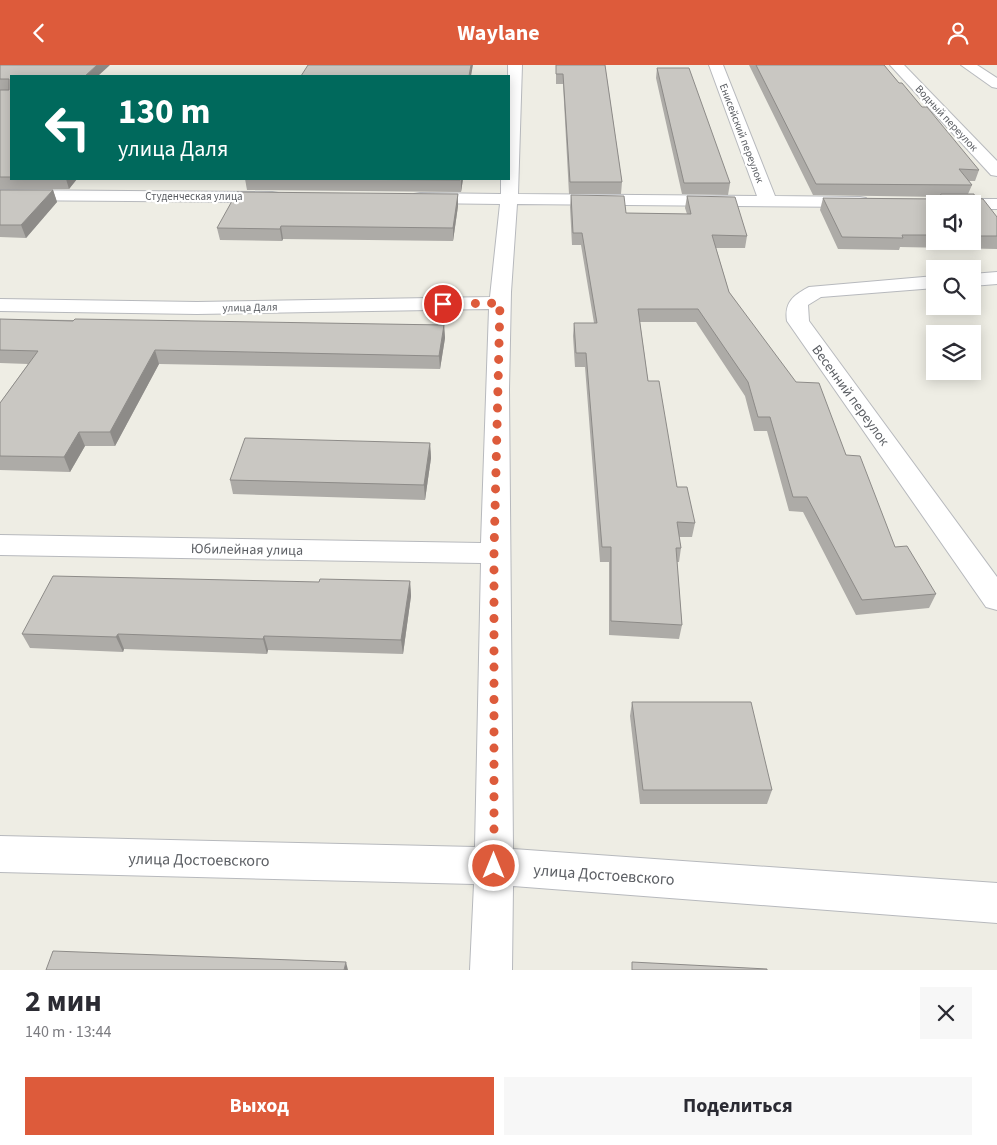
<!DOCTYPE html>
<html lang="ru">
<head>
<meta charset="utf-8">
<style>
  :root { --surface:#fff; --page:#f7f7f7; --text:#2b2b33; --muted:#7c7c81; --accent:#dd5b3b }
  body { margin:0; font-family:"Source Sans 3",sans-serif; background:var(--page); color:var(--text); height:100vh; display:flex; flex-direction:column; font-size:19px; white-space:nowrap }
  * { box-sizing:border-box; margin:0 }
  p { font-size:16px; color:var(--muted) }
  .icon { flex:none; width:28px; height:28px; fill:none; stroke:currentColor; stroke-width:2; stroke-linecap:round; stroke-linejoin:round }
  .map { position:relative; height:905px; overflow:hidden }
  .sheet { display:flex; flex-direction:column; background:var(--surface); flex:1 }
  .sheet>* { flex:none }
  .hud { position:absolute; left:10px; top:10px; width:500px; height:105px; border-radius:0px; box-shadow:0 2px 12px #0003; background:#00695c; color:#fff; overflow:hidden }
  .controls { position:absolute; left:926px; top:130px; display:grid; gap:10px }
  .controls a { display:grid; place-items:center; width:55px; height:55px; border-radius:0px; background:var(--surface); box-shadow:0 2px 12px #0003; font-size:25px }
  .pin { position:absolute; display:grid; place-items:center; width:42px; height:42px; color:#fff; margin:-21px; border:2px solid #fff; border-radius:50%; box-shadow:0 1px 5px #0007 }
  .me { position:absolute; width:55px; margin:-28px; rotate:0deg; stroke-linejoin:round; filter:drop-shadow(0 0 4px #0008) }
  .turn { display:flex; align-items:center; gap:18px; height:105px; padding:0 25px; font-size:22px }
  .turn .icon { width:65px; height:65px; stroke-width:2.5 }
  .turn b { display:block; font-size:35px; line-height:42px }
  .round { display:grid; place-items:center; flex:none; width:52px; height:52px; border-radius:0px; background:var(--page) }
  .head { display:flex; align-items:center; justify-content:space-between; height:85px; padding:0 25px }
  h1 { font-size:30px; font-weight:700; line-height:38px }
  .action { display:flex; gap:10px; margin-top:auto; padding:10px 25px }
  .action a { flex:1; height:58px; border-radius:0px; background:var(--accent); color:#fff; font-size:20px; font-weight:700; line-height:58px; text-align:center }
  .action a+a { background:var(--page); color:var(--text) }
  header { display:flex; justify-content:space-between; align-items:center; height:65px; padding:0 25px; background:var(--accent); color:#fff; font-size:22px; font-weight:700 }
  .map>svg:first-child { display:block }
  .lines { fill:none; stroke-linecap:round; stroke-linejoin:round }
  .minor-casing { stroke:#b7b9bd; stroke-width:2 }
  .minor { fill:#fff; fill-rule:evenodd }
  .wall { fill:#adaba7; fill-rule:evenodd }
  .shaded-wall { fill:#8d8b88 }
  .building { fill:#c9c7c2; stroke:#8d8b88 }
  .route { stroke:#dd5b3b; stroke-width:9; stroke-dasharray:0 16.2 }
  .labels { text-anchor:middle; stroke-width:4.5; stroke-linejoin:round; paint-order:stroke }
  .far-street-label { font-size:11px; fill:#5c5f64; stroke:#fff }
  .street-label { font-size:14px; fill:#5c5f64; stroke:#fff }
  .near-street-label { font-size:16px; fill:#5c5f64; stroke:#fff }
</style>
</head>
<body>
<header><svg class="icon" aria-label="back" viewBox="0 0 24 24"><path d="M15 5l-7 7 7 7"/></svg>Waylane<svg class="icon" aria-label="person" viewBox="0 0 24 24"><circle cx="12" cy="8" r="4"/><path d="M4 21q1-7 8-7t8 7"/></svg></header>
<div class="map">
<svg width="997" height="905" viewBox="0 0 997 905">
  <rect width="100%" height="100%" fill="#eeede4"/>
  <g class="lines">
    <defs>
      <g id="minor">
        <polygon points="508,0 522,0 518,129 757,131 709,0 723,0 775,131 860,132 866,133 869,137 866,141 860,142 517,139 511,227 509,324 513,784 997,818 997,858 513,821 512,905 470,905 474,819 0,807 0,771 475,782 481,498 0,490 0,470 481,478 489,244 197,249 0,246 0,234 197,237 490,232 500,139 420,138 414,137 411,133 414,129 420,128 501,129 501,114 509,114"/>
        <polygon points="890,0 904,0 997,96 997,111 991,110"/>
        <polygon points="961,0 977,0 997,13 997,23 992,22"/>
        <polygon points="0,125 272,127 278,128 281,132 278,136 272,137 0,135"/>
        <polygon points="972,134 997,134 997,144 972,144 972,139 963,139 966,135"/>
        <polygon points="997,207 997,219 972,221 972,209"/>
        <path d="M935 211V223L821 232 808 240 809 256 997 512V545L986 542 787 256C784 237 794 230 809 222Z"/>
      </g>
    </defs>
    <use href="#minor" class="minor-casing"/>
    <use href="#minor" class="minor"/>
  </g>
  <g class="wall">
    <polygon points="0,0 11,11 11,114 77,114 69,124 0,124"/>
    <polygon points="556,0 605,0 622,117 621,129 569,129 563,19 556,19"/>
    <path d="M749 0H884L899 18 922 42 979 105 975 116H969L972 120 968 129 975 133 997 152V184L900 182 899 185 838 184 820 145 823 133 939 134 940 132 813 130ZM935 139H972V176H935Z"/>
    <polygon points="657,3 730,118 728,130 682,129 656,13"/>
    <polygon points="245,114 463,114 461,127 247,125"/>
    <polygon points="0,125 53,125 57,137 26,173 0,172"/>
    <polygon points="458,129 458,141 453,176 283,174 282,176 220,175 217,163"/>
    <polygon points="571,130 626,148 687,149 685,143 687,131 747,171 745,183 716,183 729,227 846,390 895,482 936,529 929,543 856,550 803,447 789,446 767,366 754,366 745,331 696,257 640,257 648,316 677,422 695,458 692,472 679,472 681,483 679,497 677,497 682,560 679,574 609,570 609,497 600,497 585,302 575,302 573,271 574,258 594,258 581,180 572,180 570,142"/>
    <polygon points="0,254 444,260 445,273 440,304 159,299 115,381 85,381 70,407 0,405 0,338 28,299 0,298"/>
    <polygon points="430,378 431,393 425,435 233,429 230,415"/>
    <polygon points="410,516 411,531 403,589 268,585 267,589 124,584 123,587 30,583 22,569 319,517"/>
    <polygon points="632,637 772,725 767,739 640,739 630,651"/>
  </g>
  <g class="shaded-wall">
    <polygon points="97,0 110,0 98,11 85,11"/>
    <polygon points="471,0 473,0 471,11 469,11"/>
    <polygon points="66,114 77,114 69,124"/>
    <polygon points="461,114 463,114 461,127"/>
    <polygon points="53,125 57,137 26,173 21,160"/>
    <polygon points="458,129 458,141 453,176 453,163"/>
    <polygon points="281,161 283,174 282,176 280,164"/>
    <polygon points="444,260 445,273 440,304 439,291"/>
    <polygon points="155,285 159,299 115,381 110,367"/>
    <polygon points="79,367 85,381 70,407 64,392"/>
    <polygon points="430,378 431,393 425,435 424,420"/>
    <polygon points="410,516 411,531 403,589 401,575"/>
    <polygon points="118,569 124,584 123,587 116,572"/>
    <polygon points="264,571 268,585 267,589 263,574"/>
    <polygon points="346,897 348,905 344,905"/>
  </g>
  <g class="building">
    <polygon points="0,0 97,0 85,11 11,11 11,112 0,112 0,25 9,25 9,14 0,14"/>
    <polygon points="308,0 471,0 469,11 301,11"/>
    <polygon points="556,0 605,0 622,117 570,117 563,9 556,9"/>
    <polygon points="756,0 884,0 899,18 902,18 922,42 927,42 979,105 959,104 972,120 816,119"/>
    <polygon points="657,3 689,3 730,118 684,118"/>
    <polygon points="302,114 461,114 460,115"/>
    <polygon points="0,125 53,125 21,160 0,160"/>
    <polygon points="237,127 458,129 453,163 281,161 280,164 217,163"/>
    <polygon points="941,129 974,129 975,133 983,134 997,152 997,171 972,171 972,139 935,139 935,170 902,170 903,173 842,172 823,133 939,134"/>
    <polygon points="571,130 624,131 626,148 691,149 687,131 735,132 747,171 712,170 729,227 796,317 819,318 846,390 860,391 895,482 907,481 936,529 862,535 807,432 793,432 770,352 758,352 748,317 698,244 638,244 648,316 659,316 677,422 687,422 695,458 677,457 681,483 676,483 682,560 611,556 611,482 602,482 586,288 576,288 574,258 597,258 582,168 573,168"/>
    <polygon points="0,254 73,256 75,254 444,260 439,291 155,285 110,367 79,367 64,392 0,391 0,338 38,286 0,285"/>
    <polygon points="245,373 430,378 424,420 230,415"/>
    <polygon points="53,511 319,517 320,514 410,516 401,575 264,571 263,574 118,569 116,572 22,569"/>
    <polygon points="632,637 751,637 772,725 643,725"/>
    <polygon points="53,886 346,897 344,905 46,905"/>
    <polygon points="632,897 767,904 767,905 632,905"/>
  </g>
  <g class="lines">
    <polyline class="route" points="443,239 500,238 494,488 494,801"/>
  </g>
  <g class="labels">
    <g class="far-street-label">
      <text transform="translate(947 53) rotate(47)" y="4">Водный переулок</text>
      <text transform="translate(742 68) rotate(69)" y="4">Енисейский переулок</text>
      <text x="194" y="135">Студенческая улица</text>
      <text transform="translate(250 242) rotate(-1)" y="4">улица Даля</text>
    </g>
    <g class="street-label">
      <text transform="translate(851 330) rotate(54)" y="5">Весенний переулок</text>
      <text transform="translate(247 484) rotate(1)" y="5">Юбилейная улица</text>
    </g>
    <g class="near-street-label">
      <text transform="translate(199 794) rotate(1)" y="6">улица Достоевского</text>
      <text transform="translate(604 809) rotate(4)" y="6">улица Достоевского</text>
    </g>
  </g>
</svg>
<div class="controls">
<a><svg class="icon" aria-label="sound" viewBox="0 0 24 24"><path d="M4 9h4l5-4v14l-5-4H4zM17 9q2 3 0 6"/></svg></a>
<a><svg class="icon" aria-label="search" viewBox="0 0 24 24"><circle cx="10" cy="10" r="6"/><path d="M15 15l6 6"/></svg></a>
<a><svg class="icon" aria-label="layers" viewBox="0 0 24 24"><path d="M12 4l9 5-9 5-9-5zM3 14l9 5 9-5"/></svg></a>
</div>
<div class="pin" style="left:443px;top:239px;background:#d93025"><svg class="icon" aria-label="arrive" viewBox="0 0 24 24"><path d="M6 21V4h12l-3 4 3 4H6"/></svg></div>
<svg class="me" style="left:494px;top:801px" viewBox="-20 -20 40 40"><circle r="17" fill="#dd5b3b" stroke="#fff" stroke-width="3"/><path d="M0-11L8 9 0 5-8 9z" fill="#fff"/></svg>
<div class="hud">
<div class="turn"><svg class="icon" aria-label="left" viewBox="0 0 24 24"><path d="M17 20v-9H6M10 6l-5 5 5 5"/></svg><div><b>130 m</b>улица Даля</div></div>
</div>
</div>
<section class="sheet">
<div class="head"><div><h1>2 мин</h1><p>140 m · 13:44</p></div><a class="round"><svg class="icon" aria-label="close" viewBox="0 0 24 24"><path d="M6 6l12 12M18 6L6 18"/></svg></a></div>
<div class="action"><a>Выход</a><a>Поделиться</a></div>
</section>
</body>
</html>
